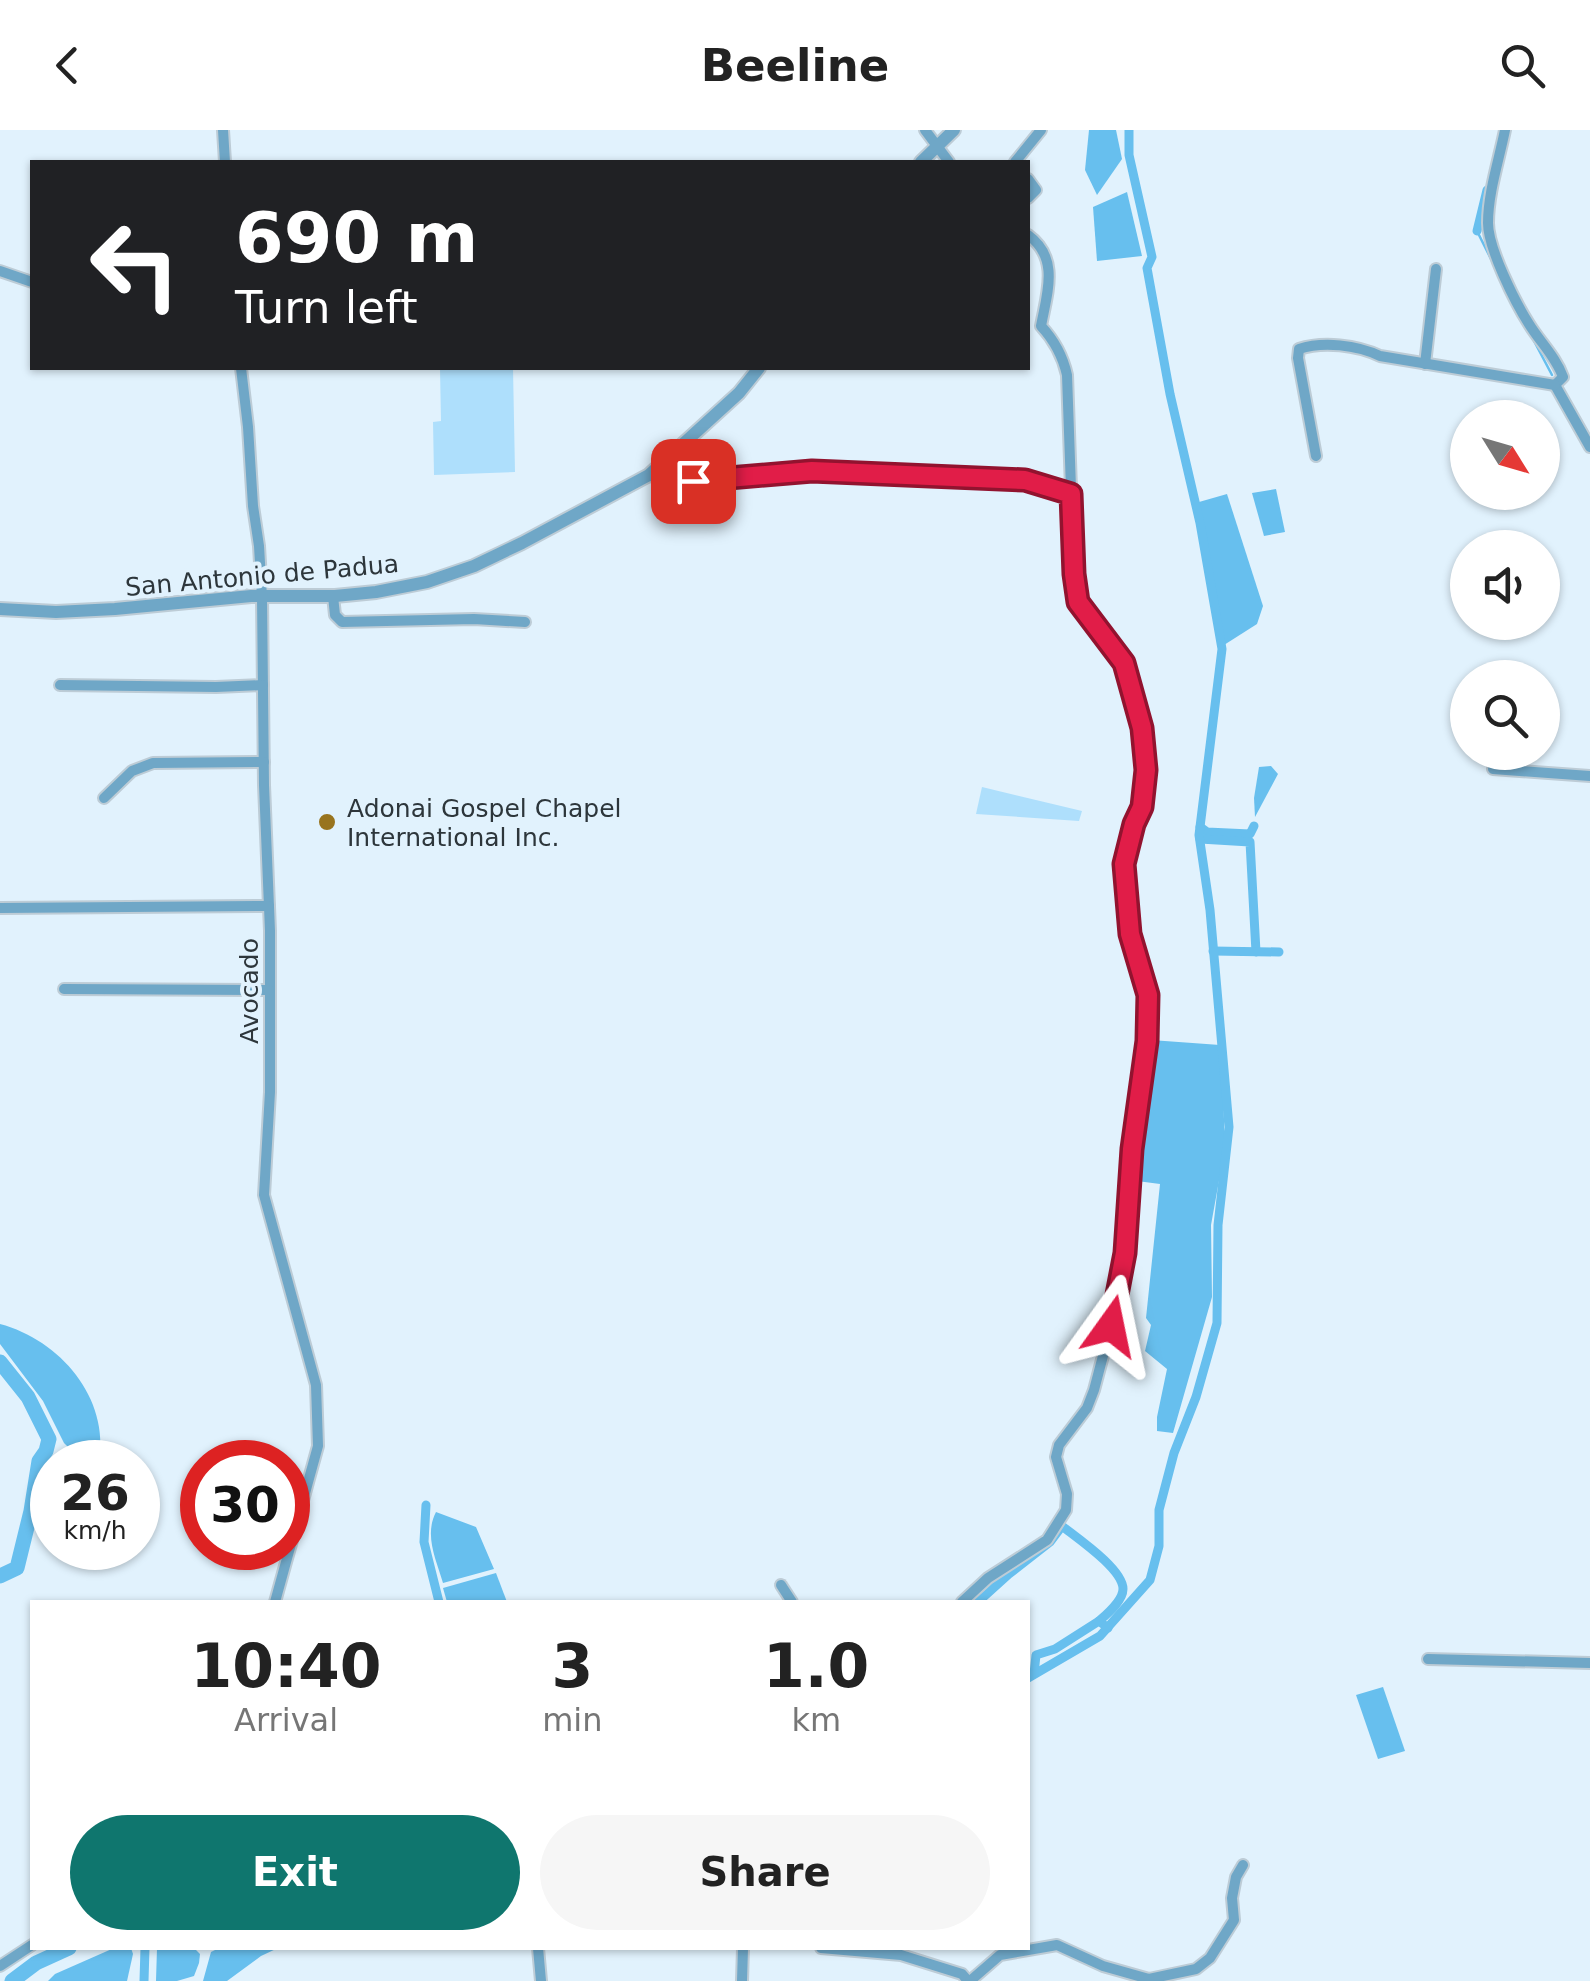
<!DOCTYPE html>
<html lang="en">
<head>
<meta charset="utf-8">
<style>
  :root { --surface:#fff; --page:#f6f6f6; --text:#222; --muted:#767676; --accent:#0f766e }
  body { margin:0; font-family:"DejaVu Sans",sans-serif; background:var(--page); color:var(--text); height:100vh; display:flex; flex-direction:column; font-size:38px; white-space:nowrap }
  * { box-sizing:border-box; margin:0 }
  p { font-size:32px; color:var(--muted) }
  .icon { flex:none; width:55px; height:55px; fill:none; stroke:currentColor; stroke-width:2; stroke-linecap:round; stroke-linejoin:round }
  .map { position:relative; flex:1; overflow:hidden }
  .details { position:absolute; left:30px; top:1470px; width:1000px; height:350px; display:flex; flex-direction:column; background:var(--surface); border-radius:0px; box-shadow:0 2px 8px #0004 }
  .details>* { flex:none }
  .top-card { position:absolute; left:30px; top:30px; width:1000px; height:210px; border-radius:0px; box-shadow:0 2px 8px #0004; background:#202124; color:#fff; overflow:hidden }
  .needle { width:65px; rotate:127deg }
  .buttons { position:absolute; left:1450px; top:270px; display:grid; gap:20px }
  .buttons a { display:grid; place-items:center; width:110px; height:110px; border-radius:50%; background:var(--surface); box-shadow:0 2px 8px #0004; font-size:50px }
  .speed { position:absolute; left:30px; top:1310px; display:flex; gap:20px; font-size:50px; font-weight:700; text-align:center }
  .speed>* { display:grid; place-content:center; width:130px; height:130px; border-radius:50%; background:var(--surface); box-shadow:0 2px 8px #0004; line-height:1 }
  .speed small { font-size:25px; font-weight:400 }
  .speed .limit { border:15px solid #d22; background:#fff; color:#111 }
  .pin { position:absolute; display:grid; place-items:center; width:85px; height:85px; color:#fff; margin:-42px; border-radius:20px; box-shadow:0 5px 15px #0006 }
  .me { position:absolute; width:110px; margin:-55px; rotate:12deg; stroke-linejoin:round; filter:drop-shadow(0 0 8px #0008) }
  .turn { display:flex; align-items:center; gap:35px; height:210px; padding:0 40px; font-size:45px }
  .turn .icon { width:130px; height:130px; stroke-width:2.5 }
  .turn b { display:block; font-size:70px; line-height:85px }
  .eta { display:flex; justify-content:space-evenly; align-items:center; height:170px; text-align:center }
  .eta b { font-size:60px; font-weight:600; line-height:70px }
  .cta { display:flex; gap:20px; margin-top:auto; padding:20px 40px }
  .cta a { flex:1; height:115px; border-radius:60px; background:var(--accent); color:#fff; font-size:40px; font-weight:600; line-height:115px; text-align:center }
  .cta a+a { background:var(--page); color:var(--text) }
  header { display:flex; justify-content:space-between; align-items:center; height:130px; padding:0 40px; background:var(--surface); font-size:45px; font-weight:600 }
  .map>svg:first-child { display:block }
  .green { fill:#aedffc }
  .water { fill:#67bfee }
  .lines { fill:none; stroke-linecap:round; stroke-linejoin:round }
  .stream { stroke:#67bfee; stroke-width:2.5 }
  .canal { stroke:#67bfee; stroke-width:9 }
  .river { stroke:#67bfee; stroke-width:15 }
  .minor-casing { stroke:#bdccd6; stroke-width:14 }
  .tertiary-casing { stroke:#bdccd6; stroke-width:16 }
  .minor { stroke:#6fa7c7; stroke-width:10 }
  .tertiary { stroke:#6fa7c7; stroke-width:12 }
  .route-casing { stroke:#92132f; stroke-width:25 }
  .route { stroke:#e11d48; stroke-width:18 }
  .poi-dot { fill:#98741e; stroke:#e1f2fd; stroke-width:4 }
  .labels { text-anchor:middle; stroke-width:8; stroke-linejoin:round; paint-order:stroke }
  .street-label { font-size:25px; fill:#2d363b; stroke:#e1f2fd }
  .poi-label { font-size:25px; fill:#2d363b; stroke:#e1f2fd; text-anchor:start }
</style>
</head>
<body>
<header><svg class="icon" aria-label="back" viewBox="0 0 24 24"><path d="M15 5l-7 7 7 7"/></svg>Beeline<svg class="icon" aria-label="search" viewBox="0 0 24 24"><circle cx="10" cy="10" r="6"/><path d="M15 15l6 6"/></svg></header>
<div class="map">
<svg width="1590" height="1851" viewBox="0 0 1590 1851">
  <rect width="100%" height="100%" fill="#e1f2fd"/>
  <g class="green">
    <polygon points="446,238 513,238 515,342 434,345 433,292 441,291 440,239"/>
    <polygon points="982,657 1082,681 1079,691 976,684"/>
  </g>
  <g class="water">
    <polygon points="1089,0 1116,0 1122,29 1097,65 1085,40"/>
    <polygon points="1127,62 1142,126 1097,131 1093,77"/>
    <polygon points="1276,359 1285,402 1264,406 1252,363"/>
    <polygon points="1227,364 1263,476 1257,494 1224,515 1199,372"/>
    <polygon points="1271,636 1278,644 1255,687 1254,668 1259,637"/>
    <polygon points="1151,910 1220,915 1224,989 1224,1023 1211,1095 1212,1167 1173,1303 1157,1301 1157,1287 1167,1239 1145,1221 1151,1195 1146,1188 1160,1054 1137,1051 1144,1003"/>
    <path d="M0 1194C60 1210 110 1268 99 1332H83L64 1313 43 1271 0 1214Z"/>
    <path d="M436 1382 476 1397 494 1439 443 1453C436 1429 424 1405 436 1382Z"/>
    <polygon points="496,1443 507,1472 447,1472 443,1458"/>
    <polygon points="1383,1557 1405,1621 1378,1629 1356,1565"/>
    <polygon points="114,1818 131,1818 133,1824 127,1851 48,1851 55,1844"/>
    <polygon points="157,1818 194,1818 200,1824 199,1833 194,1846 177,1851 156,1851"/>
    <polygon points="219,1818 278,1818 261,1826 227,1851 203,1851 211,1822"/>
  </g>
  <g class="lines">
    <g class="stream">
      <polyline points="1477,101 1492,131"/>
      <polyline points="1533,209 1552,245"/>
    </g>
    <g class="canal">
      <polyline points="1477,101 1487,60"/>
      <polyline points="1200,697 1207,702 1250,704 1254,696"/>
      <polyline points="1200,709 1250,712 1256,822"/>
      <polyline points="1213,821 1279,822"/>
      <polyline points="426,1375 424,1412 439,1472"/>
      <path d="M978 1472 1009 1444 1050 1412 1062 1396C1077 1408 1123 1439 1123 1459 1123 1471 1107 1484 1099 1491L1108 1498"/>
      <polyline points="1034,1544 1036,1525 1055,1519 1099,1491"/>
      <polyline points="1028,1548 1100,1506 1150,1450 1159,1416 1159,1380 1174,1323 1196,1267 1217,1193 1218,1095 1229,997 1210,780 1199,705 1222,519 1200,393 1170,264 1147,138 1152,127 1129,25 1129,0"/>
      <polyline points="144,1851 145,1818"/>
    </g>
    <g class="river">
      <polyline points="0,1232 28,1267 49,1309 46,1321 39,1331 31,1381 17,1438 0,1446"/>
      <polyline points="12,1851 36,1833 69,1818"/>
    </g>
    <defs>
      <g id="minor">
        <polyline points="223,0 225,32"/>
        <polyline points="925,0 949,32"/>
        <path d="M1505 0C1499 30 1488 63 1488 93 1488 118 1515 172 1529 194 1540 212 1556 227 1563 247L1555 255 1590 317"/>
        <polyline points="1015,32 1041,0"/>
        <polyline points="1028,49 1036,60 1028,68"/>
        <polyline points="0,141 32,152"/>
        <polyline points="1425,234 1436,139"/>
        <polyline points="241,238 248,297 253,376 259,416 262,467 264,655 270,801 270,962 264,1065 316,1255 318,1316 275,1472"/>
        <path d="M1316 326 1298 228 1299 219C1323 211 1357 215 1380 226L1555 255"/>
        <polyline points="649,345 664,352 721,350 741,345 812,341 1025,350 1071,364"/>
        <polyline points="333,466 335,485 342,492 474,489 525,492"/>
        <polyline points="60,555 216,557 263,555"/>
        <polyline points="1493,639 1590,646"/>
        <polyline points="104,668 132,641 153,633 264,632"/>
        <polyline points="0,778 269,776"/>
        <polyline points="64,859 269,860"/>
        <polyline points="781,1455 792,1472"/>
        <path d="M962 1472 988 1448 1047 1410 1066 1380 1067 1364 1056 1327 1059 1315 1087 1278 1094 1260 1119 1165 1125 1123 1132 1019 1147 911 1149 865 1130 803 1125 733 1134 694 1142 677 1147 641 1143 598 1124 533 1111 512 1097 498 1078 472 1074 444 1067 245C1063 227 1054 210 1041 196 1047 163 1060 128 1028 105"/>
        <polyline points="1428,1529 1590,1533"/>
        <polyline points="538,1818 541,1851"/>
        <polyline points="821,1818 901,1825 962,1844 968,1851"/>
        <polyline points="0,1836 32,1815"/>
        <polyline points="742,1851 743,1818"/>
        <polyline points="970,1851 1000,1825 1057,1815 1103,1836 1149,1849 1196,1839 1210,1828 1234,1790 1232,1768 1236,1747 1243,1735"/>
      </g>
      <g id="tertiary">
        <polyline points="921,32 954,0"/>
        <polyline points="0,479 56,482 115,479 251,466 335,466 376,462 427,452 474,436 522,413 649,345 739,263 759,238"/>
      </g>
    </defs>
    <use href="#minor" class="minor-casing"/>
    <use href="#tertiary" class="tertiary-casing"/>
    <use href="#minor" class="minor"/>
    <use href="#tertiary" class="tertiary"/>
  </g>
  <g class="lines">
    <defs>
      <polyline id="route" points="693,351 812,341 1025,350 1071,364 1074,444 1078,472 1124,533 1142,598 1146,640 1142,677 1134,694 1124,734 1130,804 1148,865 1147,911 1132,1019 1125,1123 1111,1196"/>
    </defs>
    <use href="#route" class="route-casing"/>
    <use href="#route" class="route"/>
  </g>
  <circle class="poi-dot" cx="327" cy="692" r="10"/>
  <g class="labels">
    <g class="street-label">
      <text transform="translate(262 445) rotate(-5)" y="9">San Antonio de Padua</text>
      <text transform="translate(249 861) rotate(-90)" y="9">Avocado</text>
    </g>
    <g class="poi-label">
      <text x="347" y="687">Adonai Gospel Chapel<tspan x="347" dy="29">International Inc.</tspan></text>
    </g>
  </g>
</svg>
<div class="buttons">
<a><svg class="needle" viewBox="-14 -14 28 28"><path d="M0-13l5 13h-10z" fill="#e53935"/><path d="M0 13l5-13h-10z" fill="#767676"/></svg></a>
<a><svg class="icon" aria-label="sound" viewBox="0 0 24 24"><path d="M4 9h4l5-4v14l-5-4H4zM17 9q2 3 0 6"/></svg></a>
<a><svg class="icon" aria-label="search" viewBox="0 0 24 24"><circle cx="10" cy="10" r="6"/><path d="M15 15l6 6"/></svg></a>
</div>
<div class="speed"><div>26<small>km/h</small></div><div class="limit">30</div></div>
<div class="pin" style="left:693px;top:351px;background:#d93025"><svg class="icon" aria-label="arrive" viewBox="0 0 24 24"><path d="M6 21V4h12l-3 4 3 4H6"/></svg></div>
<svg class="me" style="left:1111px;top:1196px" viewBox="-20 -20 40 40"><path d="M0-17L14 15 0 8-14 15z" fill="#e11d48" stroke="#fff" stroke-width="4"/></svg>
<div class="top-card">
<div class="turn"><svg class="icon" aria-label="left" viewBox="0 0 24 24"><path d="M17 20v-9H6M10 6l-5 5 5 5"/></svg><div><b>690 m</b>Turn left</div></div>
</div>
<section class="details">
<div class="eta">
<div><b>10:40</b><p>Arrival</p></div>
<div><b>3</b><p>min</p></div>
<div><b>1.0</b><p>km</p></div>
</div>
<div class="cta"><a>Exit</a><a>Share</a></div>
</section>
</div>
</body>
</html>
